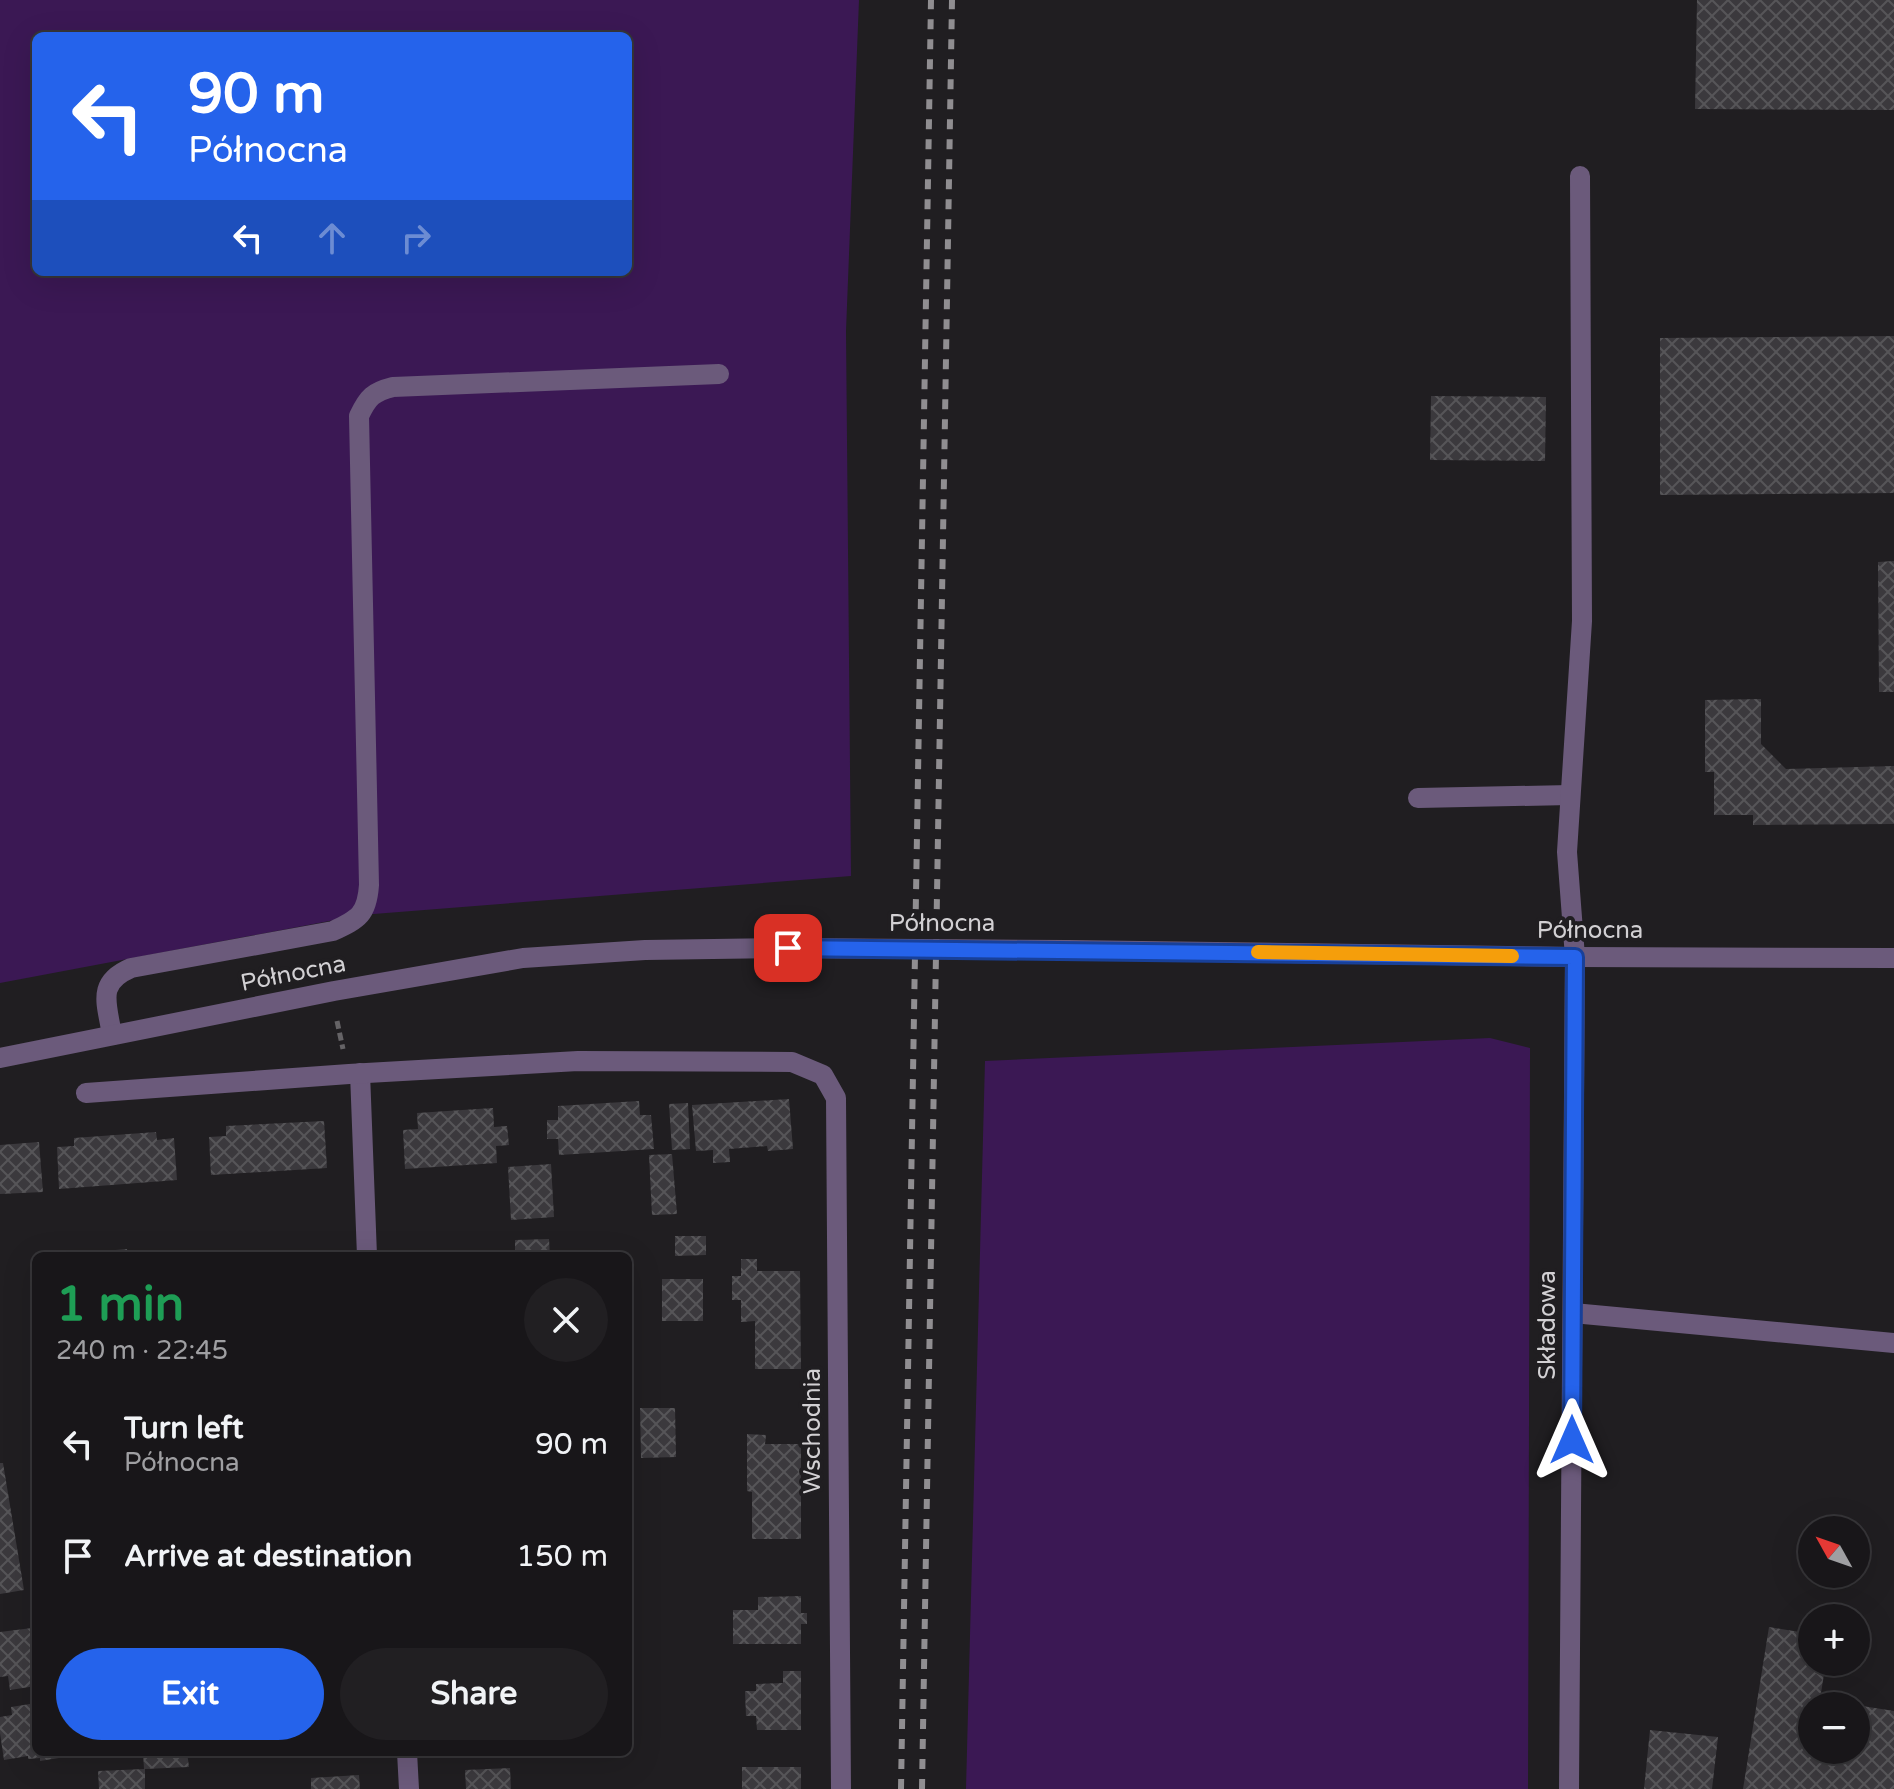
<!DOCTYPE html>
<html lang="en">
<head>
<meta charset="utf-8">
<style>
  :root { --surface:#181619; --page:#211f22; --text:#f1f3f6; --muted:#9f9fa2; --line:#363538; --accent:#2563eb }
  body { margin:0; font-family:"Varela Round",sans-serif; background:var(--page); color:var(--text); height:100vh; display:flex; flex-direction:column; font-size:30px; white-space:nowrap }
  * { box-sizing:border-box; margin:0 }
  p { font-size:26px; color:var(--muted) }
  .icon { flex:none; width:44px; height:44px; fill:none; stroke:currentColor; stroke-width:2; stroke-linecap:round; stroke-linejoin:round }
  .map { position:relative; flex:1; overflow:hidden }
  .side { position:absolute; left:32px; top:1252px; width:600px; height:504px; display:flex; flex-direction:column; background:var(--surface); border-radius:12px; box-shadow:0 8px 32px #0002,0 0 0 2px var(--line) }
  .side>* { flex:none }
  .guide { position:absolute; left:32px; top:32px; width:600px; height:244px; border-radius:12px; box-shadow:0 8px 32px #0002,0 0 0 2px var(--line); background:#2563eb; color:#fff; overflow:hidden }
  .needle { width:52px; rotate:310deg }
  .buttons { position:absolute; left:1798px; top:1516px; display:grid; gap:16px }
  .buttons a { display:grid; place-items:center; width:72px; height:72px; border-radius:50%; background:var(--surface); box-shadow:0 8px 32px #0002,0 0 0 2px var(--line); font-size:40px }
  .pin { position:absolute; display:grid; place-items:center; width:68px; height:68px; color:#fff; margin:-34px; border-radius:16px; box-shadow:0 4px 12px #0006 }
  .me { position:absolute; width:88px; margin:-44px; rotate:0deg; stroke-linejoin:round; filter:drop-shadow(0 0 6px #0008) }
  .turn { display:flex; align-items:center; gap:28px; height:168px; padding:0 24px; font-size:36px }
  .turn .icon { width:104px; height:104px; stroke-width:2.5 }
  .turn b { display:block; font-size:56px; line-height:68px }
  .lanes { display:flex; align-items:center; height:76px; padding:0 24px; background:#0003; justify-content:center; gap:40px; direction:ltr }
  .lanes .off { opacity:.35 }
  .round { display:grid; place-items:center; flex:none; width:84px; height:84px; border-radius:42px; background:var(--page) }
  .overview { display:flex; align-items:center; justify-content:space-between; height:136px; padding:0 24px }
  h1 { font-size:48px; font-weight:700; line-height:60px; color:#1e9e55 }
  .primary-button { display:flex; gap:16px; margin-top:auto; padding:16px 24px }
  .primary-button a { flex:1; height:92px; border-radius:48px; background:var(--accent); color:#fff; font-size:32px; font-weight:700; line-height:92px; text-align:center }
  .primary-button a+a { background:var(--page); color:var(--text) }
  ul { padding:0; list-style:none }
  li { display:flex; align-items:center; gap:24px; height:112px; padding:0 24px }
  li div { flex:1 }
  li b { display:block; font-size:30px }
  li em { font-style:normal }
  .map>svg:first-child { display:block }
  .garden { fill:#3b1854; fill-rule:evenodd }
  .building { fill:url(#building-cross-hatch) }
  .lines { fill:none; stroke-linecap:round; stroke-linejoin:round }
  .path { stroke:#656366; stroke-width:5; stroke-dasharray:8 4; stroke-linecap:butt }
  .minor { stroke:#6b5a7b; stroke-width:20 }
  .rail { stroke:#908e91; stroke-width:6; stroke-dasharray:10 10; stroke-linecap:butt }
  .minor-bridge { stroke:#6b5a7b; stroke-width:20 }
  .route-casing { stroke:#184099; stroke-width:20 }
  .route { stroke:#2563eb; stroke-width:14 }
  .slow { stroke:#f59e0b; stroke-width:14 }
  .labels { text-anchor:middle; stroke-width:8; stroke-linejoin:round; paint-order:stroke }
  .street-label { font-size:24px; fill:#d2d0d3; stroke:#201e21 }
</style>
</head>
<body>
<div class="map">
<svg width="1894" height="1789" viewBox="0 0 1894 1789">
  <defs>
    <pattern id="building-cross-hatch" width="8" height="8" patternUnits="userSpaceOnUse" patternTransform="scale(2)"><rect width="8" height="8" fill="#3b393d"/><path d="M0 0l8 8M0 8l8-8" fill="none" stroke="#565558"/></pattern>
  </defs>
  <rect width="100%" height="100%" fill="#201e21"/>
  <g class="garden">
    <path d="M0 0H859L846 331 851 876 361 915 0 983ZM36 36H628V272H36Z"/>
    <polygon points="1490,1038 1530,1048 1528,1789 966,1789 985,1061"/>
  </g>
  <g class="building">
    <polygon points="1697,0 1894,0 1894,110 1695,109"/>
    <polygon points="1894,336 1894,493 1660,495 1660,338"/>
    <polygon points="1431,396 1546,397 1545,461 1430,460"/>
    <polygon points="1894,561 1894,692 1879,692 1878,562"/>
    <polygon points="1761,699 1761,744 1786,769 1894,766 1894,824 1753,825 1753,815 1714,815 1714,772 1705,772 1705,700"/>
    <polygon points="789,1099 793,1149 768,1151 767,1146 729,1149 730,1162 713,1163 713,1150 696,1151 692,1105"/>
    <polygon points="639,1101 640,1115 651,1115 654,1149 559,1155 558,1139 547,1139 547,1120 558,1120 558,1106"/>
    <polygon points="688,1103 690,1149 672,1150 669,1104"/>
    <polygon points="493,1108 494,1127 507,1126 509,1145 496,1146 497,1163 405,1169 403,1130 418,1129 417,1113"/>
    <polygon points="324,1121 327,1168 211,1175 209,1137 226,1136 226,1126"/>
    <polygon points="156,1132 157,1140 174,1138 177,1180 59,1189 57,1147 74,1146 74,1138"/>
    <polygon points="39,1142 43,1192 0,1194 0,1145"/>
    <polygon points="672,1154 677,1214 652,1215 649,1155"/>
    <polygon points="551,1164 554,1217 511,1220 508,1167"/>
    <polygon points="675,1236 706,1236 706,1255 675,1256"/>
    <polygon points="549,1239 550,1256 515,1256 515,1240"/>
    <polygon points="127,1249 128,1256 92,1256 92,1252"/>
    <polygon points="741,1259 757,1259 757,1271 800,1271 801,1369 755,1369 755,1321 741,1322 741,1300 732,1300 732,1276 741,1276"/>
    <rect x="662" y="1279" width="41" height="42"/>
    <polygon points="640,1408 675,1408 676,1457 641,1458"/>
    <polygon points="747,1434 766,1435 765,1444 801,1444 801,1539 752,1539 752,1492 747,1491"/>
    <polygon points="0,1463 3,1463 24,1590 0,1594"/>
    <polygon points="801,1596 801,1613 807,1613 807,1624 801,1624 801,1644 733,1644 733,1610 758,1610 758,1597"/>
    <polygon points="1769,1627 1812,1634 1812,1662 1826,1662 1820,1699 1852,1704 1851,1706 1812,1706 1812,1750 1856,1750 1856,1705 1894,1711 1894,1789 1743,1789"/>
    <polygon points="32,1628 36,1657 36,1686 10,1690 8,1676 0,1677 0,1632"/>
    <polygon points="783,1671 801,1671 801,1730 757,1730 756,1716 746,1716 745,1691 756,1691 756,1684 783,1683"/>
    <polygon points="36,1703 36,1752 64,1752 65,1757 40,1761 40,1758 28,1759 28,1756 4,1760 0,1733 0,1717 12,1715 11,1707"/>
    <polygon points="1650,1730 1718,1737 1712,1789 1644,1789"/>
    <polygon points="143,1752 187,1752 189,1767 145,1769 145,1789 99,1789 98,1771 144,1769"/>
    <rect x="742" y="1767" width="59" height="22"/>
    <polygon points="510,1768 511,1789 466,1789 465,1770"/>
    <polygon points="359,1775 360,1789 311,1789 311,1778"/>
  </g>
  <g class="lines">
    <polyline class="path" points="337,1021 343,1049"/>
    <g class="minor">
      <polyline points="1418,798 1570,795"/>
      <polyline points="1067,950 1575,957 1894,958"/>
      <path d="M112 1035C107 1003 96 983 131 968L333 931C359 919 367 914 369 885L359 416C368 397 373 392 393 387L719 374"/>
      <polyline points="0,1058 334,991 523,958 645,950 788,948"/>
      <polyline points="360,1073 367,1256"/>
      <polyline points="86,1093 349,1074 578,1061 792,1062 823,1075 836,1098 841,1789"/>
      <polyline points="1573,1313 1894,1343"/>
      <polyline points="407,1752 409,1789"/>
      <polyline points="1569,1789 1575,957 1567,852 1582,621 1580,176"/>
    </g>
    <g class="rail">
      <polyline points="901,1789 931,0"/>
      <polyline points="922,1789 952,0"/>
    </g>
    <polyline class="minor-bridge" points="788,948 1067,950"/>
  </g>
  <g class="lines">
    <defs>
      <polyline id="route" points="788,948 1575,957 1572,1440"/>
    </defs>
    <use href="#route" class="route-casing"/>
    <use href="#route" class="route"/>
    <polyline class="slow" points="1258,952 1512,956"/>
  </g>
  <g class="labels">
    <g class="street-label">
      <text x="942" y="931">Północna</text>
      <text x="1590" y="938">Północna</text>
      <text transform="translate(293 973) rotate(-11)" y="8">Północna</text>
      <text transform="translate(1547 1325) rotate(-90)" y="8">Składowa</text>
      <text transform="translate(812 1431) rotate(-90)" y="8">Wschodnia</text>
    </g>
  </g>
</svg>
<div class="buttons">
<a><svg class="needle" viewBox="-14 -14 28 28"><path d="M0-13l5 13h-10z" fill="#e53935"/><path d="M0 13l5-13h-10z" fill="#9f9fa2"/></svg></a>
<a>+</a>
<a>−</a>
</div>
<div class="pin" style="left:788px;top:948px;background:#d93025"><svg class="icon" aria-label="arrive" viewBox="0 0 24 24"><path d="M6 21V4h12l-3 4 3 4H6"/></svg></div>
<svg class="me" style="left:1572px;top:1440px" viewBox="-20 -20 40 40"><path d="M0-17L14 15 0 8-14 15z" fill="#2563eb" stroke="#fff" stroke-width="4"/></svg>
<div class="guide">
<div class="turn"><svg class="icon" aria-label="left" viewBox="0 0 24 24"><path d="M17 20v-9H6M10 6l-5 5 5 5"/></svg><div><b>90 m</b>Północna</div></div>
<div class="lanes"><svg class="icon" aria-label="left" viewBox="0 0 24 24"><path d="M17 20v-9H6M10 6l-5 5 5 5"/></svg><svg class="icon off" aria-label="ahead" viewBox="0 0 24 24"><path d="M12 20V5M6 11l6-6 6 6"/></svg><svg class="icon off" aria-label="right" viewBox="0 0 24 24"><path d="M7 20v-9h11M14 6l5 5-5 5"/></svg></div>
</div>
<section class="side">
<div class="overview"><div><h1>1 min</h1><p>240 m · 22:45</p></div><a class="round"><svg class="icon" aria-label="close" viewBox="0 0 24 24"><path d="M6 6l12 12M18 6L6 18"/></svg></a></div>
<ul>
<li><svg class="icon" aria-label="left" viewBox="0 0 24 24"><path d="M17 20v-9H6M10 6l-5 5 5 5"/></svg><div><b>Turn left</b><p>Północna</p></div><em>90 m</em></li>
<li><svg class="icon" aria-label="arrive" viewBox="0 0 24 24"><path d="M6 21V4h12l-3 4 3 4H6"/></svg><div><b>Arrive at destination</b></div><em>150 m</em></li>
</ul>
<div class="primary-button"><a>Exit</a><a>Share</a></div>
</section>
</div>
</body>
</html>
